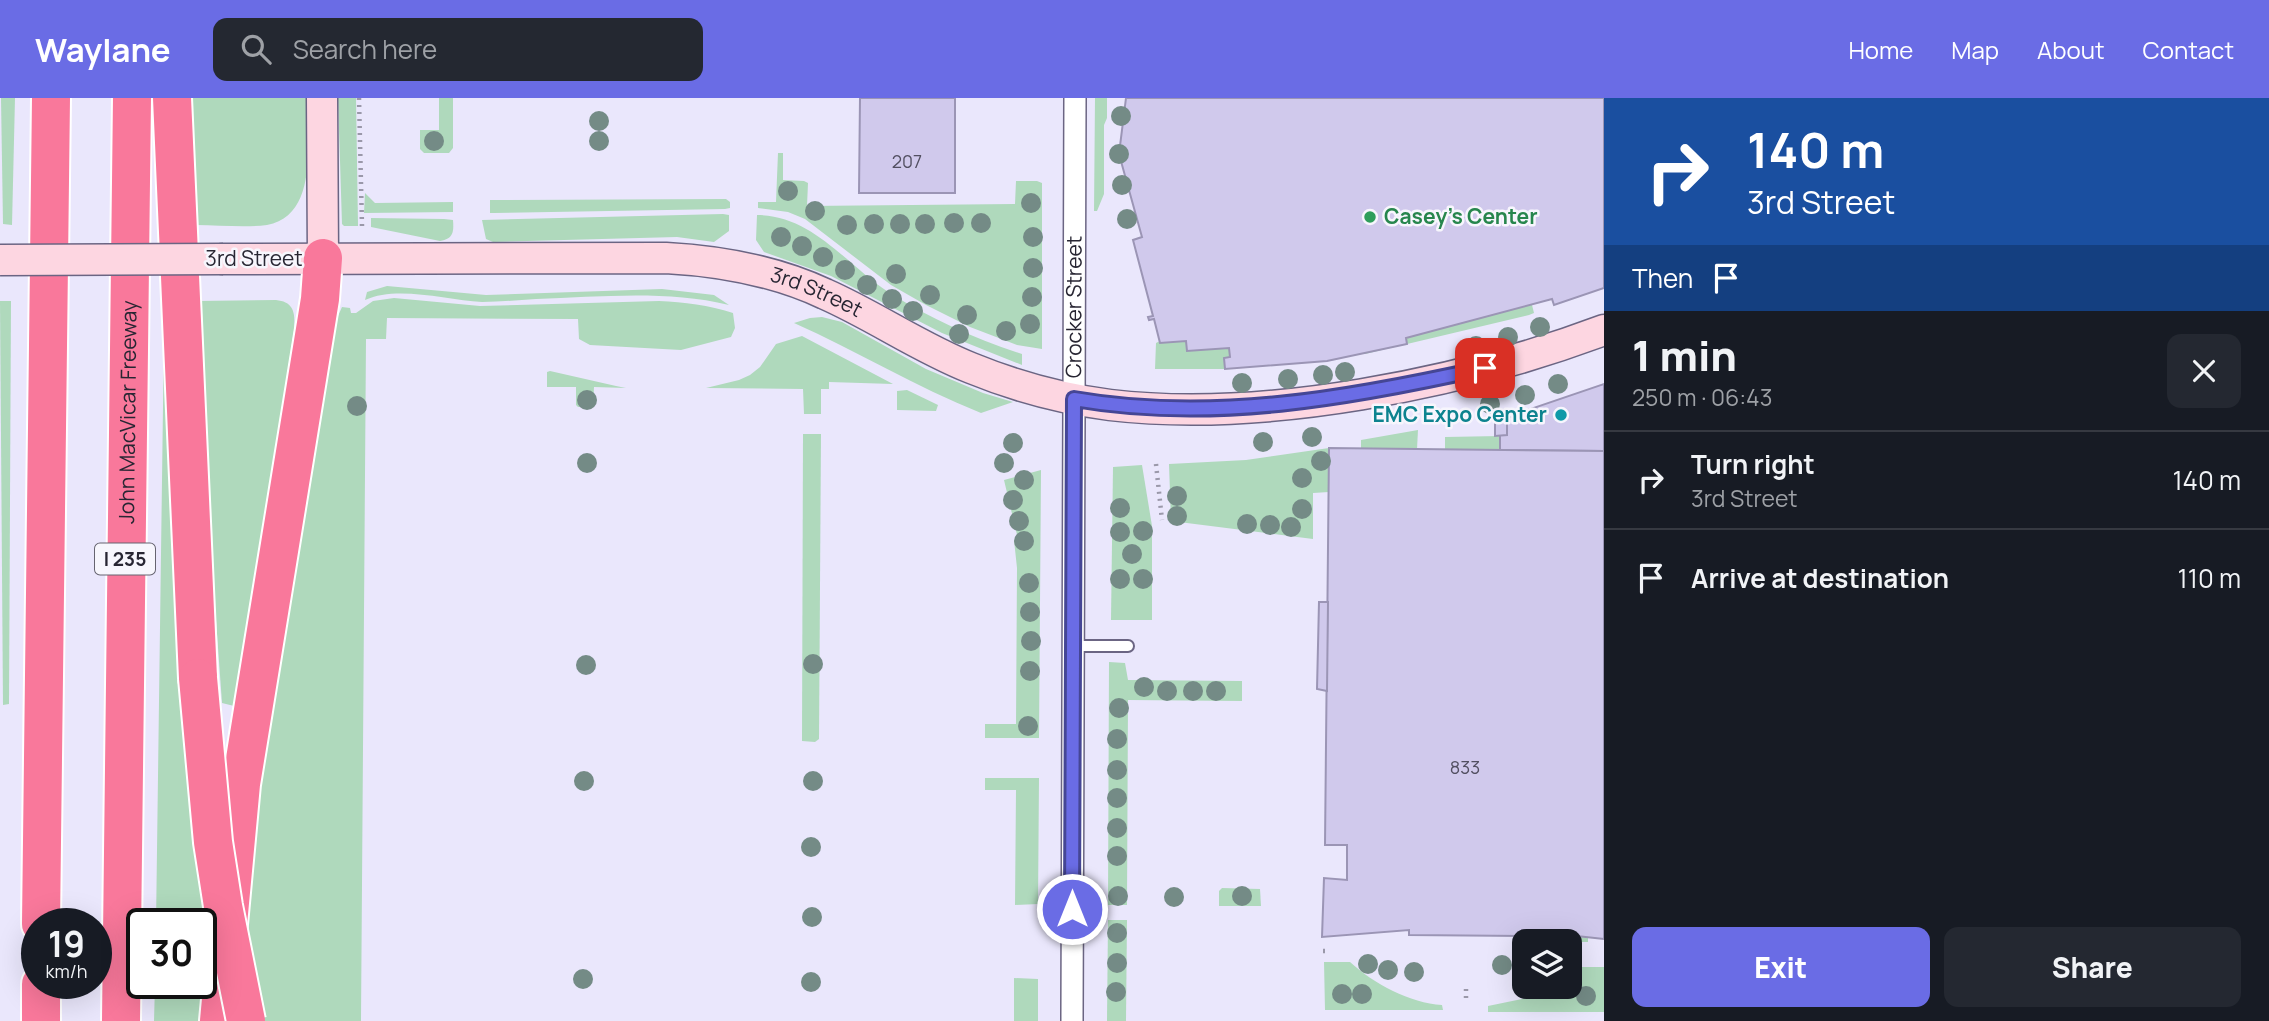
<!DOCTYPE html>
<html lang="en">
<head>
<meta charset="utf-8">
<style>
  :root { --surface:#171b24; --page:#242831; --text:#f1f3f6; --muted:#9ea1a6; --line:#363941; --accent:#6a6ce5 }
  body { margin:0; font-family:Manrope,sans-serif; background:var(--page); color:var(--text); height:100vh; display:flex; flex-direction:column; font-size:26px; white-space:nowrap }
  * { box-sizing:border-box; margin:0 }
  p { font-size:23px; color:var(--muted) }
  .icon { flex:none; width:38px; height:38px; fill:none; stroke:currentColor; stroke-width:2; stroke-linecap:round; stroke-linejoin:round }
  .map { position:relative; flex:1; overflow:hidden }
  .sheet { display:flex; flex-direction:column; background:var(--surface); width:665px }
  .sheet>* { flex:none }
  .hud { background:#1a4fa0; color:#fff; overflow:hidden }
  .fabs { position:absolute; left:1512px; top:831px; display:grid; gap:14px }
  .fabs a { display:grid; place-items:center; width:70px; height:70px; border-radius:14px; background:var(--surface); box-shadow:0 7px 28px #0002; font-size:35px }
  .speed { position:absolute; left:21px; top:810px; display:flex; gap:14px; font-size:35px; font-weight:700; text-align:center }
  .speed>* { display:grid; place-content:center; width:91px; height:91px; border-radius:50%; background:var(--surface); box-shadow:0 7px 28px #0002; line-height:1 }
  .speed small { font-size:18px; font-weight:400 }
  .speed .limit { border:4px solid #111; border-radius:10px; background:#fff; color:#111 }
  .pin { position:absolute; display:grid; place-items:center; width:60px; height:60px; color:#fff; margin:-30px; border-radius:14px; box-shadow:0 4px 10px #0006 }
  .me { position:absolute; width:77px; margin:-38px; rotate:0deg; stroke-linejoin:round; filter:drop-shadow(0 0 5px #0008) }
  .turn { display:flex; align-items:center; gap:24px; height:147px; padding:0 28px; font-size:32px }
  .turn .icon { width:91px; height:91px; stroke-width:2.5 }
  .turn b { display:block; font-size:49px; line-height:60px }
  .then { display:flex; align-items:center; height:66px; padding:0 28px; background:#0003; gap:14px; font-size:26px }
  .round { display:grid; place-items:center; flex:none; width:74px; height:74px; border-radius:14px; background:var(--page) }
  .headline { display:flex; align-items:center; justify-content:space-between; height:119px; padding:0 28px }
  h1 { font-size:42px; font-weight:800; line-height:52px }
  .button { display:flex; gap:14px; margin-top:auto; padding:14px 28px }
  .button a { flex:1; height:80px; border-radius:14px; background:var(--accent); color:#fff; font-size:28px; font-weight:800; line-height:80px; text-align:center }
  .button a+a { background:var(--page); color:var(--text) }
  ul { padding:0; list-style:none }
  li { display:flex; align-items:center; gap:21px; height:98px; padding:0 28px; border-top:2px solid var(--line) }
  li div { flex:1 }
  li b { display:block; font-size:26px }
  li em { font-style:normal }
  header { display:flex; align-items:center; gap:42px; box-sizing:border-box; height:98px; padding:0 35px; background:var(--accent); color:#fff }
  header strong { font-size:33px }
  nav { display:flex; gap:38px; margin-inline-start:auto; font-size:24px }
  .search { width:490px; height:63px; background:var(--page); display:flex; align-items:center; gap:18px; box-sizing:border-box; padding:0 24px; border-radius:14px; color:var(--muted); font-size:26px }
  main { display:flex; flex:1; min-height:0 }
  .map>svg:first-child { display:block }
  .green { fill:#afd9bc }
  .building { fill:#d0c9ec; stroke:#9b95b5; stroke-width:2 }
  .lines { fill:none; stroke-linecap:round; stroke-linejoin:round }
  .lane-casing { stroke:#6b6583; stroke-width:14 }
  .street-casing { stroke:#6b6583; stroke-width:24 }
  .secondary-casing { stroke:#6b6583; stroke-width:33 }
  .highway-casing { stroke:#fff; stroke-width:42 }
  .path { stroke:#9a98a9; stroke-width:4.5; stroke-dasharray:2 5; stroke-linecap:butt }
  .lane { stroke:#fff; stroke-width:10 }
  .street { stroke:#fff; stroke-width:21 }
  .secondary { stroke:#fdd6e1; stroke-width:30 }
  .highway { stroke:#f9789b; stroke-width:38 }
  .secondary-bridge-casing { stroke:#6b6583; stroke-width:33; stroke-linecap:butt }
  .highway-bridge-casing { stroke:#fff; stroke-width:42; stroke-linecap:butt }
  .secondary-bridge { stroke:#fdd6e1; stroke-width:30 }
  .highway-bridge { stroke:#f9789b; stroke-width:38 }
  .tree { fill:#748b86 }
  .route-casing { stroke:#454695; stroke-width:18 }
  .route { stroke:#6a6ce5; stroke-width:12 }
  .leisure-dot { fill:#2e9e5b; stroke:#f7f6fd; stroke-width:2.5 }
  .culture-dot { fill:#0f9aa8; stroke:#f7f6fd; stroke-width:2.5 }
  .labels { text-anchor:middle; stroke-width:5; stroke-linejoin:round; paint-order:stroke }
  .number-label { font-size:18px; fill:#524f61 }
  .shield { fill:#f7f6fd; stroke:#666470; stroke-width:2 }
  .shield-label { font-size:19px; font-weight:bold; fill:#282633 }
  .leisure-label { font-size:21px; font-weight:bold; fill:#27864d; stroke:#f7f6fd; text-anchor:start }
  .street-label { font-size:21px; fill:#282633; stroke:#f7f6fd }
  .culture-label { font-size:21px; font-weight:bold; fill:#0d838f; stroke:#f7f6fd; text-anchor:end }
</style>
</head>
<body>
<header>
<strong>Waylane</strong>
<div class="search"><svg class="icon" aria-label="search" viewBox="0 0 24 24"><circle cx="10" cy="10" r="6"/><path d="M15 15l6 6"/></svg>Search here</div>
<nav><a>Home</a><a>Map</a><a>About</a><a>Contact</a></nav>
</header>
<main>
<div class="map">
<svg width="1604" height="923" viewBox="0 0 1604 923">
  <rect width="100%" height="100%" fill="#eae7fc"/>
  <g class="green">
    <polygon points="1,0 15,0 12,127 3,126"/>
    <path d="M190 0H306C307 39 320 117 267 127 244 130 219 127 196 127Z"/>
    <polygon points="338,0 356,0 358,128 344,128 342,126"/>
    <polygon points="439,0 453,0 453,50 449,55 424,55 420,51 420,32 439,32"/>
    <polygon points="1095,0 1107,0 1107,20 1104,27 1104,96 1097,113 1094,113"/>
    <polygon points="778,55 783,55 783,82 804,83 808,85 807,108 1015,106 1016,83 1037,83 1042,85 1042,251 1017,247 970,229 926,207 891,187 805,121 788,114 758,110 758,104 776,104"/>
    <polygon points="365,95 375,105 453,104 453,114 364,115"/>
    <polygon points="726,101 730,104 730,110 725,111 494,115 490,115 490,102"/>
    <polygon points="723,116 729,117 729,133 714,144 677,139 493,144 486,141 482,122"/>
    <path d="M757 117C813 117 846 167 890 195 931 221 976 241 1022 256V267L942 235 831 178 764 154 756 142Z"/>
    <path d="M371 120 444 121 453 122C454 134 453 141 440 143L371 129Z"/>
    <path d="M387 188 486 197 662 191 714 197 729 207C666 192 600 199 536 201 518 202 500 204 482 204 447 202 397 187 365 202L367 194Z"/>
    <path d="M394 200 480 208 659 203C684 204 709 207 733 215L735 230 731 239 681 252 590 247 579 241 578 221 387 220 386 241H366L361 923H264L245 833 262 660 273 609 334 227 342 209 350 210 351 215H356L373 203Z"/>
    <path d="M276 202C295 204 295 216 294 232L247 537 234 608 222 605 209 425 197 203Z"/>
    <polygon points="0,203 11,203 9,606 3,607"/>
    <polygon points="1531,203 1534,215 1529,217 1365,256 1363,247"/>
    <path d="M822 219 842 224 926 271 983 295 1013 304 981 315C916 289 857 253 794 225L810 220Z"/>
    <polygon points="164,234 210,829 205,923 154,923 155,886 201,886 201,826 156,826"/>
    <polygon points="802,238 893,286 829,284 829,291 821,291 821,316 804,316 803,291 706,290 739,282 750,277 760,269 776,246"/>
    <polygon points="1160,243 1161,245 1186,243 1187,253 1229,250 1230,259 1225,260 1225,271 1155,271 1156,245"/>
    <polygon points="550,273 616,288 626,290 594,289 593,308 578,309 576,307 576,289 547,289 547,274"/>
    <polygon points="907,292 938,307 936,313 897,312 897,293"/>
    <polygon points="1418,332 1417,351 1361,350 1361,342"/>
    <polygon points="803,336 821,336 819,641 815,644 802,643"/>
    <polygon points="1500,338 1500,352 1445,351 1445,339"/>
    <polygon points="1329,350 1329,394 1313,395 1313,441 1171,423 1169,366 1246,362"/>
    <polygon points="1142,367 1152,428 1152,522 1111,522 1113,369"/>
    <polygon points="1041,372 1039,640 985,640 985,626 1016,626 1017,470 1014,442 1018,441 1004,382"/>
    <polygon points="1109,564 1125,565 1128,582 1242,583 1242,603 1128,602 1127,807 1108,807"/>
    <polygon points="985,680 1039,680 1038,806 1015,807 1016,692 985,692"/>
    <polygon points="1222,790 1260,791 1261,808 1219,808 1219,793"/>
    <polygon points="1108,822 1127,822 1126,923 1107,923"/>
    <polygon points="1522,832 1588,839 1588,844 1522,844"/>
    <path d="M1324 864H1350C1374 886 1410 905 1442 907L1443 912H1325Z"/>
    <polygon points="1582,869 1604,869 1604,914 1488,914 1488,908 1522,901 1550,889 1570,889 1570,879"/>
    <polygon points="1014,880 1038,881 1038,923 1014,923"/>
  </g>
  <g class="building">
    <polygon points="860,0 955,0 955,95 859,95"/>
    <polygon points="1126,0 1604,0 1604,190 1554,207 1552,201 1406,240 1407,246 1327,263 1225,271 1224,260 1230,259 1229,250 1187,253 1186,243 1160,245 1154,221 1149,222 1148,219 1153,218 1133,142 1142,139 1119,56"/>
    <polygon points="1604,286 1604,353 1500,352 1500,337 1507,337 1507,319 1519,319 1519,315"/>
    <polygon points="1495,319 1507,319 1507,337 1495,338"/>
    <polygon points="1329,350 1604,353 1604,841 1522,832 1522,838 1409,837 1409,832 1322,839 1324,780 1347,782 1347,747 1325,747"/>
    <polygon points="1319,504 1328,504 1327,593 1317,591"/>
  </g>
  <g class="lines">
    <defs>
      <polyline id="lane" points="1073,548 1128,548"/>
      <g id="street">
        <path id="s1" d="M1072 923 1075 0"/>
      </g>
      <g id="secondary">
        <polyline points="322,0 323,160"/>
        <path id="s2" d="M223 161 666 160C721 163 774 172 825 196 875 218 920 250 971 270 1015 288 1063 301 1110 307 1264 325 1460 286 1604 232"/>
      </g>
      <g id="highway">
        <polyline points="172,0 198,580"/>
        <polyline points="41,826 51,0"/>
        <polyline points="41,886 41,923"/>
        <path id="s3" d="M121 923 132 0"/>
        <polyline points="219,923 241,686 320,201 323,160"/>
      </g>
    </defs>
    <use href="#lane" class="lane-casing"/>
    <use href="#street" class="street-casing"/>
    <use href="#secondary" class="secondary-casing"/>
    <use href="#highway" class="highway-casing"/>
    <g class="path">
      <polyline points="359,0 362,128"/>
      <polyline points="1156,366 1162,422"/>
      <polyline points="1323,853 1330,853"/>
      <polyline points="1466,891 1466,905"/>
    </g>
    <use href="#lane" class="lane"/>
    <use href="#street" class="street"/>
    <use href="#secondary" class="secondary"/>
    <use href="#highway" class="highway"/>
    <defs>
      <polyline id="secondary-bridge" points="0,162 223,161"/>
      <polyline id="highway-bridge" points="198,580 213,744 223,808 246,923"/>
    </defs>
    <use href="#secondary-bridge" class="secondary-bridge-casing"/>
    <use href="#highway-bridge" class="highway-bridge-casing"/>
    <use href="#secondary-bridge" class="secondary-bridge"/>
    <use href="#highway-bridge" class="highway-bridge"/>
  </g>
  <g class="tree">
    <circle cx="1121" cy="18" r="10"/>
    <circle cx="599" cy="23" r="10"/>
    <circle cx="434" cy="43" r="10"/>
    <circle cx="599" cy="43" r="10"/>
    <circle cx="1119" cy="56" r="10"/>
    <circle cx="1122" cy="87" r="10"/>
    <circle cx="788" cy="93" r="10"/>
    <circle cx="1031" cy="105" r="10"/>
    <circle cx="815" cy="113" r="10"/>
    <circle cx="1127" cy="121" r="10"/>
    <circle cx="954" cy="125" r="10"/>
    <circle cx="981" cy="125" r="10"/>
    <circle cx="874" cy="126" r="10"/>
    <circle cx="900" cy="126" r="10"/>
    <circle cx="925" cy="126" r="10"/>
    <circle cx="847" cy="127" r="10"/>
    <circle cx="781" cy="139" r="10"/>
    <circle cx="1033" cy="139" r="10"/>
    <circle cx="802" cy="148" r="10"/>
    <circle cx="823" cy="159" r="10"/>
    <circle cx="1033" cy="170" r="10"/>
    <circle cx="845" cy="172" r="10"/>
    <circle cx="896" cy="176" r="10"/>
    <circle cx="867" cy="187" r="10"/>
    <circle cx="930" cy="197" r="10"/>
    <circle cx="1032" cy="199" r="10"/>
    <circle cx="892" cy="201" r="10"/>
    <circle cx="913" cy="213" r="10"/>
    <circle cx="967" cy="217" r="10"/>
    <circle cx="1030" cy="226" r="10"/>
    <circle cx="1540" cy="229" r="10"/>
    <circle cx="1006" cy="233" r="10"/>
    <circle cx="959" cy="236" r="10"/>
    <circle cx="1508" cy="239" r="10"/>
    <circle cx="1476" cy="248" r="10"/>
    <circle cx="1345" cy="274" r="10"/>
    <circle cx="1323" cy="277" r="10"/>
    <circle cx="1288" cy="281" r="10"/>
    <circle cx="1242" cy="285" r="10"/>
    <circle cx="1558" cy="286" r="10"/>
    <circle cx="1525" cy="297" r="10"/>
    <circle cx="587" cy="302" r="10"/>
    <circle cx="1490" cy="306" r="10"/>
    <circle cx="357" cy="308" r="10"/>
    <circle cx="1312" cy="339" r="10"/>
    <circle cx="1263" cy="344" r="10"/>
    <circle cx="1013" cy="345" r="10"/>
    <circle cx="1321" cy="363" r="10"/>
    <circle cx="587" cy="365" r="10"/>
    <circle cx="1004" cy="365" r="10"/>
    <circle cx="1302" cy="380" r="10"/>
    <circle cx="1024" cy="382" r="10"/>
    <circle cx="1177" cy="398" r="10"/>
    <circle cx="1013" cy="402" r="10"/>
    <circle cx="1120" cy="410" r="10"/>
    <circle cx="1302" cy="411" r="10"/>
    <circle cx="1177" cy="418" r="10"/>
    <circle cx="1019" cy="423" r="10"/>
    <circle cx="1247" cy="426" r="10"/>
    <circle cx="1270" cy="427" r="10"/>
    <circle cx="1291" cy="429" r="10"/>
    <circle cx="1143" cy="433" r="10"/>
    <circle cx="1120" cy="434" r="10"/>
    <circle cx="1024" cy="443" r="10"/>
    <circle cx="1132" cy="456" r="10"/>
    <circle cx="1120" cy="481" r="10"/>
    <circle cx="1143" cy="481" r="10"/>
    <circle cx="1029" cy="485" r="10"/>
    <circle cx="1030" cy="514" r="10"/>
    <circle cx="1031" cy="543" r="10"/>
    <circle cx="813" cy="566" r="10"/>
    <circle cx="586" cy="567" r="10"/>
    <circle cx="1030" cy="573" r="10"/>
    <circle cx="1144" cy="589" r="10"/>
    <circle cx="1167" cy="593" r="10"/>
    <circle cx="1193" cy="593" r="10"/>
    <circle cx="1216" cy="593" r="10"/>
    <circle cx="1119" cy="610" r="10"/>
    <circle cx="1028" cy="628" r="10"/>
    <circle cx="1117" cy="641" r="10"/>
    <circle cx="1117" cy="672" r="10"/>
    <circle cx="584" cy="683" r="10"/>
    <circle cx="813" cy="683" r="10"/>
    <circle cx="1117" cy="700" r="10"/>
    <circle cx="1117" cy="730" r="10"/>
    <circle cx="811" cy="749" r="10"/>
    <circle cx="1117" cy="758" r="10"/>
    <circle cx="1118" cy="798" r="10"/>
    <circle cx="1242" cy="798" r="10"/>
    <circle cx="1174" cy="799" r="10"/>
    <circle cx="812" cy="819" r="10"/>
    <circle cx="1117" cy="835" r="10"/>
    <circle cx="1117" cy="865" r="10"/>
    <circle cx="1368" cy="866" r="10"/>
    <circle cx="1502" cy="867" r="10"/>
    <circle cx="1388" cy="872" r="10"/>
    <circle cx="1414" cy="874" r="10"/>
    <circle cx="583" cy="881" r="10"/>
    <circle cx="811" cy="884" r="10"/>
    <circle cx="1116" cy="894" r="10"/>
    <circle cx="1342" cy="896" r="10"/>
    <circle cx="1362" cy="896" r="10"/>
    <circle cx="1586" cy="898" r="10"/>
  </g>
  <g class="lines">
    <defs>
      <path id="route" d="M1072 811 1074 301C1212 325 1350 300 1485 270"/>
    </defs>
    <use href="#route" class="route-casing"/>
    <use href="#route" class="route"/>
  </g>
  <circle class="leisure-dot" cx="1370" cy="119" r="7"/>
  <circle class="culture-dot" cx="1561" cy="317" r="7"/>
  <g class="labels">
    <g class="number-label">
      <text x="907" y="70">207</text>
      <text x="1465" y="676">833</text>
    </g>
    <rect class="shield" x="95" y="445.5" width="60" height="31" rx="5"/>
    <g class="shield-label">
      <text x="125" y="468">I 235</text>
    </g>
    <g class="leisure-label">
      <text x="1384" y="126">Casey's Center</text>
    </g>
    <g class="street-label">
      <text x="254" y="168">3rd Street</text>
      <text dy="7" stroke="none"><textPath href="#s2" startOffset="598">3rd Street</textPath></text>
      <text dy="7" stroke="none"><textPath href="#s1" startOffset="714">Crocker Street</textPath></text>
      <text dy="7" stroke="none"><textPath href="#s3" startOffset="609">John MacVicar Freeway</textPath></text>
    </g>
    <g class="culture-label">
      <text x="1547" y="324">EMC Expo Center</text>
    </g>
  </g>
</svg>
<div class="fabs">
<a><svg class="icon" aria-label="layers" viewBox="0 0 24 24"><path d="M12 4l9 5-9 5-9-5zM3 14l9 5 9-5"/></svg></a>
</div>
<div class="speed"><div>19<small>km/h</small></div><div class="limit">30</div></div>
<div class="pin" style="left:1485px;top:270px;background:#d93025"><svg class="icon" aria-label="arrive" viewBox="0 0 24 24"><path d="M6 21V4h12l-3 4 3 4H6"/></svg></div>
<svg class="me" style="left:1072px;top:811px" viewBox="-20 -20 40 40"><circle r="17" fill="#6a6ce5" stroke="#fff" stroke-width="3"/><path d="M0-11L8 9 0 5-8 9z" fill="#fff"/></svg>
</div>
<section class="sheet">
<div class="hud">
<div class="turn"><svg class="icon" aria-label="right" viewBox="0 0 24 24"><path d="M7 20v-9h11M14 6l5 5-5 5"/></svg><div><b>140 m</b>3rd Street</div></div>
<div class="then">Then<svg class="icon" aria-label="arrive" viewBox="0 0 24 24"><path d="M6 21V4h12l-3 4 3 4H6"/></svg></div>
</div>
<div class="headline"><div><h1>1 min</h1><p>250 m · 06:43</p></div><a class="round"><svg class="icon" aria-label="close" viewBox="0 0 24 24"><path d="M6 6l12 12M18 6L6 18"/></svg></a></div>
<ul>
<li><svg class="icon" aria-label="right" viewBox="0 0 24 24"><path d="M7 20v-9h11M14 6l5 5-5 5"/></svg><div><b>Turn right</b><p>3rd Street</p></div><em>140 m</em></li>
<li><svg class="icon" aria-label="arrive" viewBox="0 0 24 24"><path d="M6 21V4h12l-3 4 3 4H6"/></svg><div><b>Arrive at destination</b></div><em>110 m</em></li>
</ul>
<div class="button"><a>Exit</a><a>Share</a></div>
</section>
</main>
</body>
</html>
